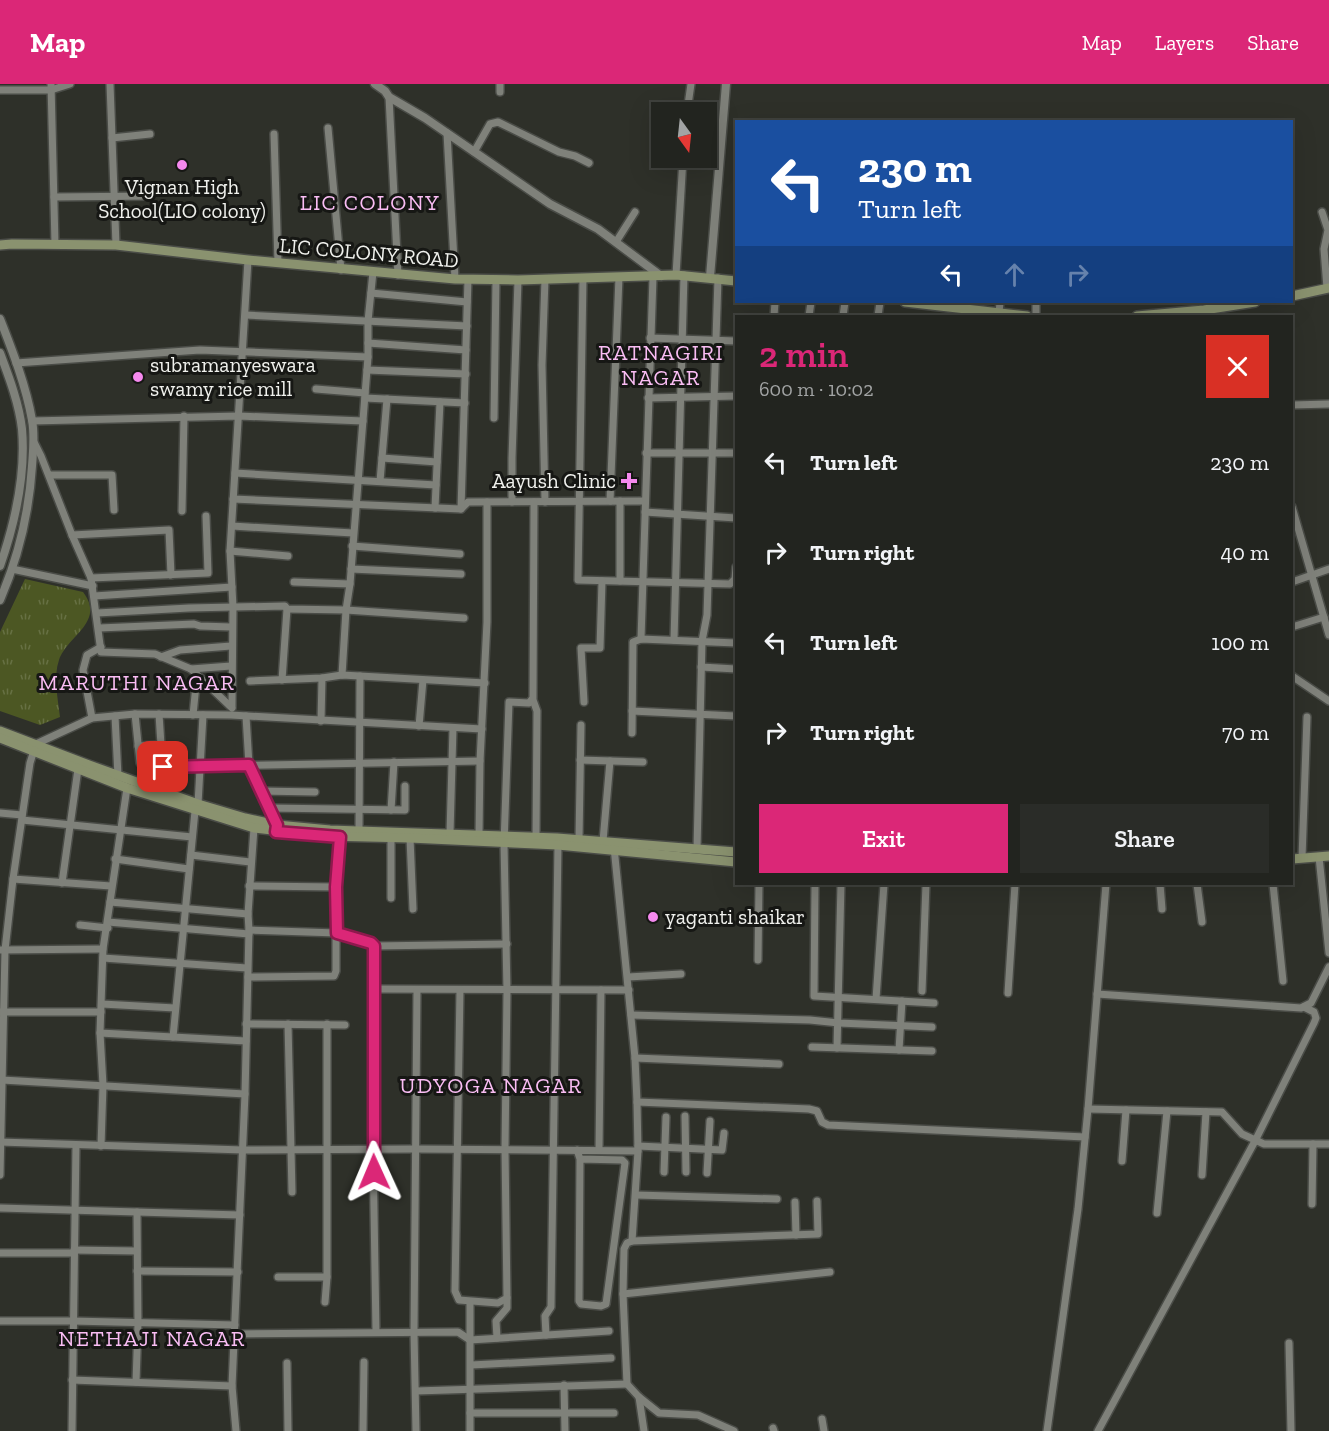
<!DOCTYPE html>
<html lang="en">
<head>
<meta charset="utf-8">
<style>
  :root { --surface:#22241f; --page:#2a2c28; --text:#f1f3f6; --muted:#a2a4a4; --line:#3f413d; --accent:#db2777 }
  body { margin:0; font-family:"Zilla Slab",serif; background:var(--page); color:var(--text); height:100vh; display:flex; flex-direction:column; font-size:22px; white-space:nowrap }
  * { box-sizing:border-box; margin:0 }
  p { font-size:20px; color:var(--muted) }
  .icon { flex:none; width:33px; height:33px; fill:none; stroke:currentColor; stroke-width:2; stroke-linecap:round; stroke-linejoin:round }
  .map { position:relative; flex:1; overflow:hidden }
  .sheet { position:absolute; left:735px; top:231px; width:558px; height:570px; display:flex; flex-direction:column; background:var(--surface); border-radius:0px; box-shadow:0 6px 24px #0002,0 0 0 2px var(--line) }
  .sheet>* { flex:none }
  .hud { position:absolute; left:735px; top:36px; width:558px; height:183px; border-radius:0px; box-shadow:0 6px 24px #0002,0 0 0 2px var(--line); background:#1a4fa0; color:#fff; overflow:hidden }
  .needle { width:39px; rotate:165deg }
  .buttons { position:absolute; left:651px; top:18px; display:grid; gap:12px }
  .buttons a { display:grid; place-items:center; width:66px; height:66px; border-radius:0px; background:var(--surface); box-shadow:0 6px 24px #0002,0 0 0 2px var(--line); font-size:30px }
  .pin { position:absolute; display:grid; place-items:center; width:51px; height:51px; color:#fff; margin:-26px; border-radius:12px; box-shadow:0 3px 9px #0006 }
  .me { position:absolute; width:66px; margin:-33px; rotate:359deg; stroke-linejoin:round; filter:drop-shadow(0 0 4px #0008) }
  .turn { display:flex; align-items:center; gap:21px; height:126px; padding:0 24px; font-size:27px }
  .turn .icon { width:78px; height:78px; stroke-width:2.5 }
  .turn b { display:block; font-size:42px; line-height:51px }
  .lanes { display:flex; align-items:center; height:57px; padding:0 24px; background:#0003; justify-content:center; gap:30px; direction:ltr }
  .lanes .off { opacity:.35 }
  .round { display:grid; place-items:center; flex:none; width:63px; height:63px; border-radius:0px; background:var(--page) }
  .summary { display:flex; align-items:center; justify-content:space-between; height:102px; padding:0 24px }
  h1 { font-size:36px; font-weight:600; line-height:45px; color:var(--accent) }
  .cta { display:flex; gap:12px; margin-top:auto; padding:12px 24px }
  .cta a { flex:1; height:69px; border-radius:0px; background:var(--accent); color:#fff; font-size:24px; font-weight:600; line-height:69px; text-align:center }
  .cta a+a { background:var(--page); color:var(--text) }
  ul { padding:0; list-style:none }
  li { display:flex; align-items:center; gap:18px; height:90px; padding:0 24px }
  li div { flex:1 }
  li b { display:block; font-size:22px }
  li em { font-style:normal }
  header { display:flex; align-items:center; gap:36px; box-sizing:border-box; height:84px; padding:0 30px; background:var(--accent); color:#fff }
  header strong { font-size:28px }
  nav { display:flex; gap:33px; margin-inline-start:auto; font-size:21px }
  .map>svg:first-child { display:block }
  .grass { fill:url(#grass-tufts) }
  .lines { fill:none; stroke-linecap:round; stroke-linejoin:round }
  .minor-casing { stroke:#4a4c47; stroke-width:10 }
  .tertiary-casing { stroke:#4a4c47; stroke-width:11 }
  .secondary-casing { stroke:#4a4c47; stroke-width:12 }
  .minor { stroke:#7f817a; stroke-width:7 }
  .tertiary { stroke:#7f817a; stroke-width:8 }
  .secondary { stroke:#8a926f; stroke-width:9 }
  .route-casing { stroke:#8e194d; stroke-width:15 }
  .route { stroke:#db2777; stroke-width:10 }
  .poi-dot { fill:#f589ee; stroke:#161714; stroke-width:2 }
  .labels { text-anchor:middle; stroke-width:6; stroke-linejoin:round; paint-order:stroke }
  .poi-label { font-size:21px; fill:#f0f1ed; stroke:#161714; text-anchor:start }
  .street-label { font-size:21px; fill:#f0f1ed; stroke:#161714 }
  .neighbourhood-label { font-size:22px; letter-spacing:1.5px; fill:#fabdf4; stroke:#161714 }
</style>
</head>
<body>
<header>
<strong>Map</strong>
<nav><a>Map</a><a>Layers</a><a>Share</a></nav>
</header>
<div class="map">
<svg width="1329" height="1347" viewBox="0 0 1329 1347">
  <defs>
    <pattern id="grass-tufts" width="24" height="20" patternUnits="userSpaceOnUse" patternTransform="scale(1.5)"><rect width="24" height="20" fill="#4c5723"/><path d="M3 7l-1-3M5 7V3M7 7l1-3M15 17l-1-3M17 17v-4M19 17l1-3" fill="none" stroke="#667043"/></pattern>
  </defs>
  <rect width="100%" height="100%" fill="#2e3029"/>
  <path class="grass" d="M25 495 83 508C106 538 68 551 59 576 53 593 58 615 60 633L40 641 0 627V548Z"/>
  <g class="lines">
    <defs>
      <g id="minor">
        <polyline points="51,0 55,160"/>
        <polyline points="110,0 116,161"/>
        <polyline points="0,6 51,6 70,0"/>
        <polyline points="500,8 500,0"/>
        <polyline points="389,13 398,191"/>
        <polyline points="687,28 691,0"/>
        <polyline points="328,44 341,186"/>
        <polyline points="447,49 455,195"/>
        <polyline points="274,50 278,179"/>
        <polyline points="112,54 150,50"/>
        <polyline points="474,68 490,40 498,38 559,68 575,72 589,79"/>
        <polyline points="54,113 150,112"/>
        <polyline points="1322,128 1328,146 1324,165 1327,204"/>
        <polyline points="616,158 635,128"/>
        <polyline points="676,191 683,74"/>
        <polyline points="583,194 578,496 730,500 735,495 736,483"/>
        <polyline points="371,209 467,218"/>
        <polyline points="999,229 1000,218"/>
        <polyline points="246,231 467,242"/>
        <polyline points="774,232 775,218"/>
        <polyline points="809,232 811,218"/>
        <polyline points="843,232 845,218"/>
        <polyline points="878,232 880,218"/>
        <polyline points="1036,232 1036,218"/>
        <polyline points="650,254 736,257"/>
        <polyline points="368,259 466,266"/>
        <polyline points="16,279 200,266 368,273"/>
        <polyline points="367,286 466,290"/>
        <polyline points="316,305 365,309"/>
        <polyline points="365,314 465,319"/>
        <polyline points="648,314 736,312"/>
        <polyline points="1292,321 1329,320"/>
        <polyline points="494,334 496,195"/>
        <polyline points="32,337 239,332 363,337"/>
        <polyline points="34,358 41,372 72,451 91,494 101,568 155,570 191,585 232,624"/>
        <polyline points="646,369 736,369"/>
        <polyline points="382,374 437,378"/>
        <polyline points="235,389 436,401"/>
        <polyline points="50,391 112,391 114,426"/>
        <polyline points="380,397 387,315"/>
        <polyline points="233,415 461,425 468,418 644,417"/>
        <polyline points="610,417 619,193"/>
        <polyline points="620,417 620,497"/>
        <polyline points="512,418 512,374 518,196"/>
        <polyline points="545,418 542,281 545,195"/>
        <polyline points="1292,423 1329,551"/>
        <polyline points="435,424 440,318"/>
        <polyline points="461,425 468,195"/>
        <polyline points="182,427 184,332"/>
        <polyline points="645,428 736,434"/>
        <polyline points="232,442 353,449"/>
        <polyline points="72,451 169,446 171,491"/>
        <polyline points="352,462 460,470"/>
        <polyline points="230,467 288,472"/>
        <polyline points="12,485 93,502"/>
        <polyline points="351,485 461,490"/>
        <polyline points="91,494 208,489 206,432"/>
        <polyline points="294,498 350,500"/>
        <polyline points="1292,498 1329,485"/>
        <polyline points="94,512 232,503"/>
        <polyline points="97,529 189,524 285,522 287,525 346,526 464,534"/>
        <polyline points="1292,543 1324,533"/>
        <polyline points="99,544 194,540 200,542 231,543"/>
        <polyline points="641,555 653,193"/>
        <polyline points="674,556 684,191"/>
        <polyline points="161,573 180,566 231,562"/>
        <polyline points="701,583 736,585"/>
        <polyline points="191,585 231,582"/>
        <polyline points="342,591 346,526 350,500 368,273 368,237 373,188"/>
        <polyline points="1292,592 1329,617"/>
        <polyline points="282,596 287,525"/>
        <polyline points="250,597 322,594 342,591 485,599"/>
        <polyline points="533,616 537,627 536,753"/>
        <polyline points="584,618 581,564 600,564 602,497"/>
        <polyline points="232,622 233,523 230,467 248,176"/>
        <polyline points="632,627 736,632"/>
        <polyline points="135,630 140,679"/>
        <polyline points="159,630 164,708"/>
        <polyline points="193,631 197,591"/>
        <polyline points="115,632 118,692"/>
        <polyline points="246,632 249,681 277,744"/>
        <polyline points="92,634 83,586 87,571 101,563"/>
        <polyline points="321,637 322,594"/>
        <polyline points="419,642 423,596"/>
        <polyline points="632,649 633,558 641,555 736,559"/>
        <polyline points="138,662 161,661"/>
        <polyline points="580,676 643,678"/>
        <polyline points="163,683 480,677"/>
        <polyline points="261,707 315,708"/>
        <polyline points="198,720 203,631"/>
        <polyline points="269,724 405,726 405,702"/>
        <polyline points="391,726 394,678"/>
        <polyline points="0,729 22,731"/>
        <polyline points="22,736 192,753"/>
        <polyline points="359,747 360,592"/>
        <polyline points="450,749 453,644"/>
        <polyline points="479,751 480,677 487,538 487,418"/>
        <polyline points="391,754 391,814"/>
        <polyline points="410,754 413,825"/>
        <polyline points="579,755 581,641"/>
        <polyline points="603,757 610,677"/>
        <polyline points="614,763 635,974 637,1018 638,1067 632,1157 627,1159 624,1165 623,1210 627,1300 639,1313 644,1347"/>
        <polyline points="697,765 702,557 707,531 718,194"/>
        <polyline points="191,771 250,778"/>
        <polyline points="1319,773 1329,869"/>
        <polyline points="1302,774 1307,633"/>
        <polyline points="115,775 189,785"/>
        <polyline points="13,795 111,802"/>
        <polyline points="62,799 78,685"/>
        <polyline points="815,800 814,912 934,919"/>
        <polyline points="1160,800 1162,825"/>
        <polyline points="1197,800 1202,838"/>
        <polyline points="1273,800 1283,897"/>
        <polyline points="336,803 340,753"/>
        <polyline points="110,818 248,830"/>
        <polyline points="108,838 249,850"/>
        <polyline points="80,841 108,844"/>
        <polyline points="249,846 337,849 371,859 374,862 373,1065 376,1248"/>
        <polyline points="374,862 507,860"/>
        <polyline points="0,866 103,865"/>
        <polyline points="103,874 247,884"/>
        <polyline points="758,876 759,800"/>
        <polyline points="248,893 334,892 336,887 336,803 249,802"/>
        <polyline points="628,893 681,890"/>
        <polyline points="373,905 629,906"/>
        <polyline points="460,906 455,1207 459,1216 498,1219 507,1214 505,1065 507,907 504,760 509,618 529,619 533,614 534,418"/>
        <polyline points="922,907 926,800"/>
        <polyline points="1008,909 1015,800"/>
        <polyline points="1097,910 1301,924 1311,919 1329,883"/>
        <polyline points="876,915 884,800"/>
        <polyline points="102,920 175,924"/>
        <polyline points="0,928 101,928"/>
        <polyline points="631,931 810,936 839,939 932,943"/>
        <polyline points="246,940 345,941"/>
        <polyline points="288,940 292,1108"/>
        <polyline points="100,949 246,957"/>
        <polyline points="173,953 195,727"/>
        <polyline points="812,963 932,967"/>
        <polyline points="837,964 841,800"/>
        <polyline points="899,966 902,917"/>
        <polyline points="635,974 779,980"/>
        <polyline points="2,996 245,1010"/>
        <polyline points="637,1018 809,1025 817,1027 822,1038 828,1041 1085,1053"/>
        <polyline points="1088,1025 1222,1028 1242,1050 1264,1060 1329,1060"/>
        <polyline points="685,1032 686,1088"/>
        <polyline points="0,1058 243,1066 415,1065 638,1067"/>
        <polyline points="101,1062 103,1001 100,949 103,865 127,704"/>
        <polyline points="638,1062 722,1066 724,1049"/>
        <polyline points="577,1066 580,1075 579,1217 581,1220 601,1222 606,1220 625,1079 622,1076 580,1075"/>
        <polyline points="599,1066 601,906"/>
        <polyline points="1122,1077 1126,1026"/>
        <polyline points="664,1088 666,1033"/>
        <polyline points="707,1089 710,1037"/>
        <polyline points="0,1091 5,866 13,795 30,679 36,660 92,634 135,630 231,631 482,645"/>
        <polyline points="1202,1091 1206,1028"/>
        <polyline points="636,1111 777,1115"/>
        <polyline points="795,1118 796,1151"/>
        <polyline points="1312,1120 1313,1060"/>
        <polyline points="0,1124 240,1131"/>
        <polyline points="1157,1129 1167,1027"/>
        <polyline points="632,1157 818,1150 817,1117"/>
        <polyline points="74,1166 137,1167"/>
        <polyline points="0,1169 74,1169"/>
        <polyline points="137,1187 238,1188"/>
        <polyline points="278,1193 327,1193"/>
        <polyline points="623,1210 830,1188"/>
        <polyline points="325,1218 327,1193 327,940"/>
        <polyline points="0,1237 73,1237 235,1241"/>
        <polyline points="234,1250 458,1248 470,1256 609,1247"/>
        <polyline points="546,1251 545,1232 551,1223 558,761"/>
        <polyline points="497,1254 496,1237 507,1224 507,1214"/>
        <polyline points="1289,1259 1291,1347"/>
        <polyline points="287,1279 288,1347"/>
        <polyline points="471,1281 611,1274"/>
        <polyline points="72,1296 232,1302"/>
        <polyline points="136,1298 138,1240 137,1128"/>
        <polyline points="564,1301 565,1347"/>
        <polyline points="416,1307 627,1300"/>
        <polyline points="639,1313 659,1329 698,1331 734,1347"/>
        <polyline points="470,1329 614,1329"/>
        <polyline points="822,1335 824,1347"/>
        <polyline points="773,1344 774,1347"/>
        <polyline points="72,1347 76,1061"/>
        <polyline points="236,1347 232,1302 245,1010 249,846 248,830 254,744"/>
        <polyline points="363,1347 364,1278"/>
        <polyline points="416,1347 414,1249 417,906"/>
        <polyline points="470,1347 470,1218"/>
        <polyline points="1047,1347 1078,1125 1088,1025 1106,800"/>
        <polyline points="1098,1347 1255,1057 1314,939 1316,934 1314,928 1304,923"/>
      </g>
      <g id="tertiary">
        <polyline points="375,0 385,7 389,13 425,34 550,120 598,145 661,192"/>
        <polyline points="710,193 726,0"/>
        <path d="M0 235C13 268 26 302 32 336 35 352 33 367 32 382 29 429 19 472 0 516"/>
        <path d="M0 269C9 293 19 319 22 345 26 391 15 439 0 482"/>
      </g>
      <g id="secondary">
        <polyline points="0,161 12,160 116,161 248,176 455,195 518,196 676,191 736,197"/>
        <polyline points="1292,212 1329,204"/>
        <polyline points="905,218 1027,232"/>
        <polyline points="1137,232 1204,226 1255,218"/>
        <polyline points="0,647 89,681 198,720 245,734 277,741 330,746 557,754 736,768"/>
        <polyline points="0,654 127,704 254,744 325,752 410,754 558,761 736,778"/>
        <polyline points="1292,775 1329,772"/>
      </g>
    </defs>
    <use href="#minor" class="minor-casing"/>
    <use href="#tertiary" class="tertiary-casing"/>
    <use href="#secondary" class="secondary-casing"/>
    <use href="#minor" class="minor"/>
    <use href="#tertiary" class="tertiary"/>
    <use href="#secondary" class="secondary"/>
  </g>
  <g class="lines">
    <defs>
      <polyline id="route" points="163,683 249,681 277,741 276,748 340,753 336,803 337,849 371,859 374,862 374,1088"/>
    </defs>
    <use href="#route" class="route-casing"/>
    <use href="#route" class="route"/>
  </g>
  <g class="poi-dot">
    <circle cx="182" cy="81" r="6"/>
    <circle cx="138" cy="293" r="6"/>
    <path d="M626 388h6v6h6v6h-6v6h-6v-6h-6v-6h6z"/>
    <circle cx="653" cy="833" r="6"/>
  </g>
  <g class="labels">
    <g class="poi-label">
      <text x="182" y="110" text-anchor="middle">Vignan High<tspan x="182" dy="24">School(LIO colony)</tspan></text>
      <text x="150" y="288">subramanyeswara<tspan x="150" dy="24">swamy rice mill</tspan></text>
      <text x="616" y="404" text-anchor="end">Aayush Clinic</text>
      <text x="665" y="840">yaganti shaikar</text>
    </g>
    <g class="street-label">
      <text transform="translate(369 169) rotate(5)" y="7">LIC COLONY ROAD</text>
    </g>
    <g class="neighbourhood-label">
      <text x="370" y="126">LIC COLONY</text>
      <text x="661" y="276">RATNAGIRI<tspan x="661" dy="25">NAGAR</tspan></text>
      <text x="137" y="606">MARUTHI NAGAR</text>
      <text x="491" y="1009">UDYOGA NAGAR</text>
      <text x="152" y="1262">NETHAJI NAGAR</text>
    </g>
  </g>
</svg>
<div class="buttons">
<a><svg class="needle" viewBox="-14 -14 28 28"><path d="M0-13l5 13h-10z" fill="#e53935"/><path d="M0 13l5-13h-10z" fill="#a2a4a4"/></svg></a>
</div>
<div class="pin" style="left:163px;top:683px;background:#d93025"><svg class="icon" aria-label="arrive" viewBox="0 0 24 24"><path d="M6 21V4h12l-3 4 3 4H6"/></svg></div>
<svg class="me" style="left:374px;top:1088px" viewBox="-20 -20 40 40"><path d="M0-17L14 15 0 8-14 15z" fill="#db2777" stroke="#fff" stroke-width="4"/></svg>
<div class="hud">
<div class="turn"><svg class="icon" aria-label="left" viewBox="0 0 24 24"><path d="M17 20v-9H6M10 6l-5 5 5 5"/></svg><div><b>230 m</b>Turn left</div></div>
<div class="lanes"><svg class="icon" aria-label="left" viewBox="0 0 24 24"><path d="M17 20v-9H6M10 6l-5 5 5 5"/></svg><svg class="icon off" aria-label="ahead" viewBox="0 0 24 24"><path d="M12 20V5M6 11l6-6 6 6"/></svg><svg class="icon off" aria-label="right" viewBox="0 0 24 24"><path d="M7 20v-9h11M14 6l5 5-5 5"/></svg></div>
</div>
<section class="sheet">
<div class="summary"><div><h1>2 min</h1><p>600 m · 10:02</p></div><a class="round" style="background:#d93025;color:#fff"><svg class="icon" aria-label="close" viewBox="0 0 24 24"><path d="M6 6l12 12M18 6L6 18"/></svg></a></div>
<ul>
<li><svg class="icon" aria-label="left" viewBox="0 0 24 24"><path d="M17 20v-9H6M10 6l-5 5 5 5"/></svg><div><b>Turn left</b></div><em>230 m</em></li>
<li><svg class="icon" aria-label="right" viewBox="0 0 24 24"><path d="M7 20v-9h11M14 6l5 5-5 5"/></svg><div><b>Turn right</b></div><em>40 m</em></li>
<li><svg class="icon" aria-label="left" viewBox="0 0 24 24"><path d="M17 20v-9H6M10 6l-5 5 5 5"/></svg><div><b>Turn left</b></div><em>100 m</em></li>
<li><svg class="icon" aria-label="right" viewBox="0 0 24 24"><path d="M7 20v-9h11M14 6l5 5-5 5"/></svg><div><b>Turn right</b></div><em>70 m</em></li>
</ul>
<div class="cta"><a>Exit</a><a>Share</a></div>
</section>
</div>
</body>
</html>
